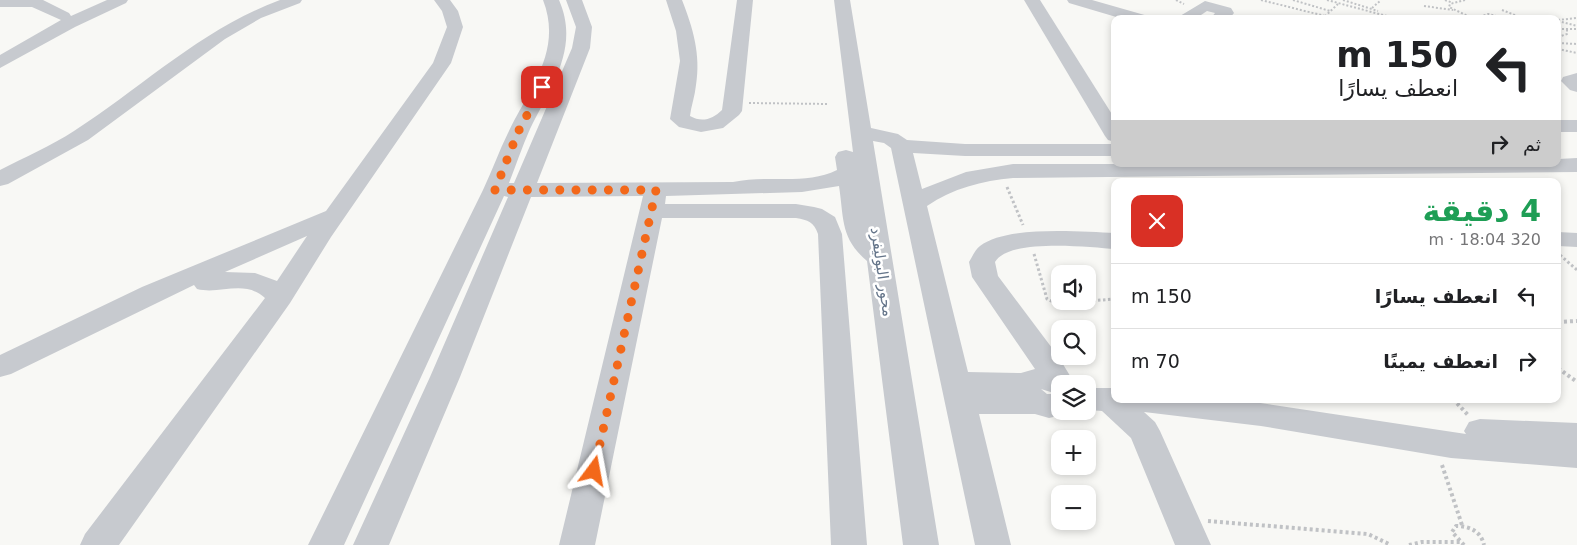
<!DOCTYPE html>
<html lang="ar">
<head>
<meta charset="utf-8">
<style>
  :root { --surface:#fff; --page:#f2f2f2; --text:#202124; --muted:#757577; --line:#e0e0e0 }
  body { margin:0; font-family:"DejaVu Sans",Cairo,sans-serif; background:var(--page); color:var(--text); direction:rtl; height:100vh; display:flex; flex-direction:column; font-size:19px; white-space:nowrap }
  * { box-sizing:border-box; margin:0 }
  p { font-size:16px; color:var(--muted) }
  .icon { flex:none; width:28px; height:28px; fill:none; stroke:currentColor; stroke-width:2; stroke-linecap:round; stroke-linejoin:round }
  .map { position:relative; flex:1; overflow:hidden; direction:ltr }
  .drawer { position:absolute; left:1111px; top:178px; width:450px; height:225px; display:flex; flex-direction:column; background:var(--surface); border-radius:10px; box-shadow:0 2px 8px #0003; direction:rtl }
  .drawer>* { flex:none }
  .top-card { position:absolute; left:1111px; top:15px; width:450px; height:152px; border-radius:10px; box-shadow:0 2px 8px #0003; direction:rtl; background:#fff; color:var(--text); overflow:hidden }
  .buttons { position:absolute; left:1051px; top:265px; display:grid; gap:10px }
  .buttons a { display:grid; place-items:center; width:45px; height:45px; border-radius:10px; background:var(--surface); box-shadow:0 2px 8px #0003; font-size:25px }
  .pin { position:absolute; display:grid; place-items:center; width:42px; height:42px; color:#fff; margin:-21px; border-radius:10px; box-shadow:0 2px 8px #0006 }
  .me { position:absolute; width:55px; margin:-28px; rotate:13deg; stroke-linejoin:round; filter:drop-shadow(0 0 4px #0008) }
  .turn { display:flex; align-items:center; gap:18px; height:105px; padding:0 20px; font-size:22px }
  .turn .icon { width:65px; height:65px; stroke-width:2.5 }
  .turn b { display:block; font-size:35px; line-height:42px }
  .then { display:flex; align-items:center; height:48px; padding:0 20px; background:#0003; gap:10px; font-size:19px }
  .round { display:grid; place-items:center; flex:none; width:52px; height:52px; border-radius:10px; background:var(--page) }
  .head { display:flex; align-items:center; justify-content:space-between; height:85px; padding:0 20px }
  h1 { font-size:30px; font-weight:700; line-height:38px; color:#1e9e55 }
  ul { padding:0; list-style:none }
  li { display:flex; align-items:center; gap:15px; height:65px; padding:0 20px; border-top:1px solid var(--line) }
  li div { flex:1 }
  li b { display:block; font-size:19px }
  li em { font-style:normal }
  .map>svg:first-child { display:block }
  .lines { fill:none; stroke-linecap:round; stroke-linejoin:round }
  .path-far2 { stroke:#c0c2c5; stroke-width:2; stroke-dasharray:2 2; stroke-linecap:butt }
  .path-far1 { stroke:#c0c2c5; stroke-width:3; stroke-dasharray:2.5 2.5; stroke-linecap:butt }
  .path { stroke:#c0c2c5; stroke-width:4; stroke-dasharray:3 3; stroke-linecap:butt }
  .minor { fill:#c7cacf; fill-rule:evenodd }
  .route { stroke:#f36819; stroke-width:9; stroke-dasharray:0 16.2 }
  .labels { text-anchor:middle; stroke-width:5; stroke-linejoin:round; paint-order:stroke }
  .street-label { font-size:15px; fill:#647489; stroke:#fff }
</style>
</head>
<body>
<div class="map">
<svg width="1577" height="545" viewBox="0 0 1577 545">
  <rect width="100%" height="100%" fill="#f8f8f5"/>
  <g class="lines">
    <g class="path-far2">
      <polyline points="1176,0 1184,4"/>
      <polyline points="1261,0 1337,19"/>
      <polyline points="1293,0 1330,11"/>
      <polyline points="1327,0 1394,18"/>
      <polyline points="1343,0 1378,11"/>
      <polyline points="1445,0 1453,3"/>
      <polyline points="1465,0 1450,4 1449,7 1470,17"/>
      <polyline points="1424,6 1453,10"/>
      <polyline points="1372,8 1380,1"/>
      <polyline points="1502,10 1525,19"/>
      <polyline points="1476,18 1488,14 1509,19"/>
      <polyline points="1322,19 1338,4"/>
      <polyline points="1395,19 1405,19"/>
      <polyline points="1414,19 1423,19"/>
      <polyline points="1447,19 1466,17"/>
      <polyline points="1558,20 1577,18"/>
      <polyline points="1558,21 1577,26"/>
      <polyline points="1558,29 1577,29"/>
      <polyline points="1558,37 1567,34 1567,29"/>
      <polyline points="1558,43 1577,44"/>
      <polyline points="1558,49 1577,53"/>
      <polyline points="749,103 829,104"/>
    </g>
    <g class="path-far1">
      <polyline points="1007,187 1023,225"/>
      <polyline points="1034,254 1047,299 1057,304 1086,301"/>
      <polyline points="1560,255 1577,270"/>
      <polyline points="1088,301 1115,299"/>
    </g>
    <g class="path">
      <polyline points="1558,322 1577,321"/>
      <polyline points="1558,368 1577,382"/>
      <polyline points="1453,399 1468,415"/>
      <polyline points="1442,465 1462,525"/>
      <polyline points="1208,521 1368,534 1391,545"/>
      <polyline points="1409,545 1422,542 1460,542"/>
      <path d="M1464 545 1452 532 1456 526C1469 526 1481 531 1484 545"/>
    </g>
    <g class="minor">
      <polygon points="0,0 43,0 69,13 71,16 107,0 128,0 126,3 75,27 0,68 0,55 61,20 32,7 0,7"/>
      <path d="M280 0H302L300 3 261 18 225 39 88 140 8 184 0 186V170C25 157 51 146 74 131 144 86 200 30 280 0Z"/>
      <path d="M434 0H450L458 11 463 27 451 63 331 237 290 303 119 545H80L85 534 265 298C244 279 220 295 197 289L194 285 11 374 0 377V355L142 287 326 211 433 63 447 27 442 11ZM307 236 277 281 255 273 225 272Z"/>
      <path d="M543 0H559C580 48 551 86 530 129 522 147 516 165 509 183H514L572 48 576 27 566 0H582L592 27 590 48 537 183 733 182C768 174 805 186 837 170L835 157 838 152 846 150 853 152 834 0H850L871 128 898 134 907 140 965 144H1115V156H965L913 153 922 189 966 172 1013 164H1558V159L1577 158V172L1013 178C982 181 953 188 927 206L968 372 1021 373 1035 369 972 277 969 262C972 257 975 250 980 246 1008 225 1081 232 1115 233V249C1089 247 1009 238 995 262L998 276 1058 356 1075 384H1060V411H1072L1071 413 1049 418 1035 414H979L1011 545H975L891 148 884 143 873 141 939 545H903L867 261C840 238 844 218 839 186L802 192 666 196 665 204H796L814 207 822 209 835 217 842 234 867 545H831L818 234C814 222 808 220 796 218H662L595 545H559L643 196 531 197 460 377 389 545H353L430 377 508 197 504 196 344 545H308L483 190C492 171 499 151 508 133 529 89 563 51 543 0ZM1041 389 1057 394H1047Z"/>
      <path d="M666 0H682C693 28 701 55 696 85 695 96 691 106 690 116 702 123 713 119 722 110L737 0H753L742 111 739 115 723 128 701 132 679 127 670 119 680 61 676 31Z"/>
      <polygon points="1024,0 1040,0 1115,119 1115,142 1108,140 1105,136"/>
      <polygon points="1067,0 1092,0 1148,16 1150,19 1123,19 1069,3"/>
      <polygon points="1205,1 1231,8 1234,13 1229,19 1210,19 1215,13 1207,11 1195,19 1175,19"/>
      <polygon points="1577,73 1577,92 1570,90 1561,81 1563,77"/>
      <rect x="1558" y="120" width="19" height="12"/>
      <polygon points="1558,232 1577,233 1577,247 1558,246"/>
      <polygon points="1088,388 1115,388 1115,399 1234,399 1466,434 1464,431 1469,422 1480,419 1577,423 1577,468 1451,458 1261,426 1144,412 1155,422 1160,431 1211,545 1175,545 1131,438 1102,411 1088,410"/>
    </g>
  </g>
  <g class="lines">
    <polyline class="route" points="542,87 518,132 495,190 656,190 594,471"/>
  </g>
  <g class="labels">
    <g class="street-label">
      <text transform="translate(882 272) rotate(82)" y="5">محور البوليفرد</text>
    </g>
  </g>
</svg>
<div class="buttons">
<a><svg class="icon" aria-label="sound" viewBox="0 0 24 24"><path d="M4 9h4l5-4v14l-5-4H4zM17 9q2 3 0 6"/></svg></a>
<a><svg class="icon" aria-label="search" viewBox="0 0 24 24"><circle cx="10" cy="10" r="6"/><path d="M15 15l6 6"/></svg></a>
<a><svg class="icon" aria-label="layers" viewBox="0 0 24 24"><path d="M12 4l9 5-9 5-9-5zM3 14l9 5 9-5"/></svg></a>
<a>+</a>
<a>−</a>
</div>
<div class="pin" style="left:542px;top:87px;background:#d93025"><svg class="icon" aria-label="arrive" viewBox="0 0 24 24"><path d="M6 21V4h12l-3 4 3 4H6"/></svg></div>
<svg class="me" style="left:594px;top:471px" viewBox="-20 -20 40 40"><path d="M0-17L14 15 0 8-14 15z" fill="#f36819" stroke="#fff" stroke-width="4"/></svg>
<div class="top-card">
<div class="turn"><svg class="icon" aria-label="left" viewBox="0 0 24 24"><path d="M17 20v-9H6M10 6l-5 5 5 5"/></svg><div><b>150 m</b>انعطف يسارًا</div></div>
<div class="then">ثم<svg class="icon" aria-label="right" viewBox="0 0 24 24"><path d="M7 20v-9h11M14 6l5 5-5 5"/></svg></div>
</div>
<section class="drawer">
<div class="head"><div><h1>4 دقيقة</h1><p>320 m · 18:04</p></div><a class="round" style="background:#d93025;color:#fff"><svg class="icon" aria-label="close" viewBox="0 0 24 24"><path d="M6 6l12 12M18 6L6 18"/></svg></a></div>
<ul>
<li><svg class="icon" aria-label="left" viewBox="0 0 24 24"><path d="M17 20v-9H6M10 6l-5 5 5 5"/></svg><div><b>انعطف يسارًا</b></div><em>150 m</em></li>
<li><svg class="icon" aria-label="right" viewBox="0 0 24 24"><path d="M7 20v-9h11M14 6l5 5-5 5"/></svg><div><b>انعطف يمينًا</b></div><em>70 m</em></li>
</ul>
</section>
</div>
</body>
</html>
